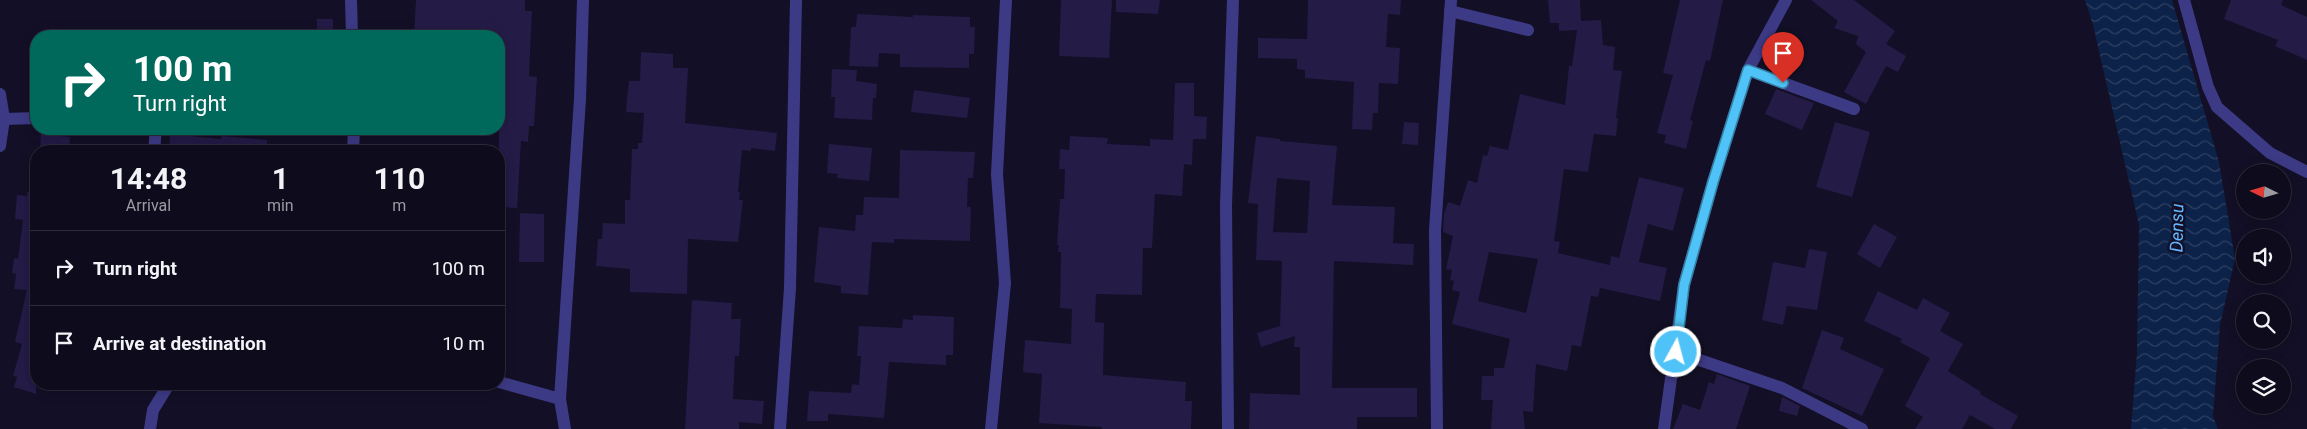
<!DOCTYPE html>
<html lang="en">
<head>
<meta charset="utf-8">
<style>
  :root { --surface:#0e0b1c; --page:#1c1929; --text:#f1f3f6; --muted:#9b9ba3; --line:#2e2b3b }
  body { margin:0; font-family:Roboto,sans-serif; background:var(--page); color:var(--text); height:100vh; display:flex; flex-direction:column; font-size:19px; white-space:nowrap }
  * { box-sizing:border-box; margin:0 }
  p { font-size:16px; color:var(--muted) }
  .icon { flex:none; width:28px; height:28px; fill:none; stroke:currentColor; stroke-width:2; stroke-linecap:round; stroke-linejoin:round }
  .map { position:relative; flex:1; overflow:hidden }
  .sheet { position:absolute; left:30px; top:145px; width:475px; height:245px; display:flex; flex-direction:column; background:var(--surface); border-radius:20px; box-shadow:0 2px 12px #0003,0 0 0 1px var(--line) }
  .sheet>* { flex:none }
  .guide { position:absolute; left:30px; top:30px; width:475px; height:105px; border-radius:20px; box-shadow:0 2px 12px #0003,0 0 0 1px var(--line); background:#00695c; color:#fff; overflow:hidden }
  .needle { width:32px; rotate:275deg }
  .tools { position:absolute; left:2236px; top:164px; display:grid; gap:10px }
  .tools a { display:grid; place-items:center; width:55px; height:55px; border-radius:50%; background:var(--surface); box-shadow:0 2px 12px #0003,0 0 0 1px var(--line); font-size:25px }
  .pin { position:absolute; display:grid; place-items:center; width:42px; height:42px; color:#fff; margin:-51px -21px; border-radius:50% 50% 50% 0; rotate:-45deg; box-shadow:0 0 5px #0007 }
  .pin .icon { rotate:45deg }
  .me { position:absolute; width:55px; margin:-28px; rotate:7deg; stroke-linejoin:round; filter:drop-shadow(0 0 4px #0008) }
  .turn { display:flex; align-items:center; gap:18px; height:105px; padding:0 20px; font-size:22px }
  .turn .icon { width:65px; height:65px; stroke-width:2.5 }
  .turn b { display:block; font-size:35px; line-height:42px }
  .eta { display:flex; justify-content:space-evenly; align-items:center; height:85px; text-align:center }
  .eta b { font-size:30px; font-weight:700; line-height:35px }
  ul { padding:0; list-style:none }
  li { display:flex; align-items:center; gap:15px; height:75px; padding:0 20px; border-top:1px solid var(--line) }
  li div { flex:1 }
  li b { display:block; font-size:19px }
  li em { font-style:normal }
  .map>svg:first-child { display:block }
  .water { fill:url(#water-waves) }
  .building { fill:#241b47; fill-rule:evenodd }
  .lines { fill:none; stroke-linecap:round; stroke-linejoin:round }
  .minor { stroke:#3d3a85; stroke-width:12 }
  .route-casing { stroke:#337fa1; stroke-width:12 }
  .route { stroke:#4fc3f7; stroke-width:9 }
  .labels { text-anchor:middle; stroke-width:5; stroke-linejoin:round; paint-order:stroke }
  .water-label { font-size:18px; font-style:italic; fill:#62b6ff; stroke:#130f26 }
</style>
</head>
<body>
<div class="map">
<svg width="2307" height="429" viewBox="0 0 2307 429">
  <defs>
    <pattern id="water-waves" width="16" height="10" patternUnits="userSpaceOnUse" patternTransform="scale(1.25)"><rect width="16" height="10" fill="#0c2248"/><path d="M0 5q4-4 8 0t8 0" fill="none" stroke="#2f4163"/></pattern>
  </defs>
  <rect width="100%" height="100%" fill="#130f26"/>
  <polygon class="water" points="2085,0 2172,0 2219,162 2235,259 2220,325 2213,416 2218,429 2131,429 2137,352 2139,225 2093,25"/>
  <g class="building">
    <polygon points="416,0 525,0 525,11 532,11 529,76 537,77 534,126 529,126 528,142 521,141 517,208 499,207 499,36 414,36"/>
    <polygon points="1061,0 1112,0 1109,58 1059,56"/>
    <polygon points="1116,0 1160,0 1158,14 1116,12"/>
    <polygon points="1308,0 1401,0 1400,15 1388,14 1386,47 1400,48 1398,84 1379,83 1378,113 1373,113 1372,130 1352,129 1354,82 1305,78 1305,70 1297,69 1297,59 1258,58 1258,38 1307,39"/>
    <path d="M1548 0H1580L1581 21 1601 20 1603 45 1615 47 1613 70 1622 71 1616 118H1618L1616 136 1594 134 1588 172 1564 169 1554 241 1560 242 1558 253 1610 265 1611 256 1619 258 1639 177 1684 188 1673 231 1648 224 1639 262 1667 268 1660 301 1600 288 1598 297 1591 296 1581 347 1572 345 1567 371 1536 364 1533 412 1523 411 1525 429H1491L1493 400H1481L1482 376H1494V368H1504L1510 339 1452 324 1460 292 1452 290 1454 281 1450 280 1452 270 1446 269 1453 236 1443 232 1444 214 1448 202 1460 206 1468 180 1477 183 1483 155 1487 156 1490 146 1508 150 1520 94 1565 105 1569 66H1572L1577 30 1559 31V23H1550ZM1489 252 1538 259 1526 313 1478 301Z"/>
    <polygon points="1680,0 1723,0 1710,61 1706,60 1690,120 1693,121 1686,149 1664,143 1666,135 1657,133 1673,75 1663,73"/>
    <polygon points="1811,0 1854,0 1895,31 1886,44 1906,56 1898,72 1886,66 1866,104 1844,92 1866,52 1856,44 1858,36 1834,28 1838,21"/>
    <polygon points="2231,0 2283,0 2281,5 2307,17 2307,60 2275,46 2278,40 2224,19"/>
    <polygon points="857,14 913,17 913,15 970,17 970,27 975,27 974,54 969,54 969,68 900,67 900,54 879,53 878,67 849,66 851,27 856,27"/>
    <rect x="317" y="19" width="16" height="14"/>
    <polygon points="641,52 673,54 673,68 688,68 685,123 777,133 775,151 751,148 751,151 742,150 738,192 740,192 739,200 743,200 738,242 688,239 687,294 630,292 630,269 596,266 598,239 602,239 603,223 625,224 625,200 630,200 632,149 638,149 638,143 642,143 644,113 626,112 627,98 629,81 640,81"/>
    <polygon points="832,69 857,70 856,81 877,84 876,98 873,98 872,120 834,118 835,97 831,97"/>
    <polygon points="1175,83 1194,83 1194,116 1207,117 1206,139 1193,139 1192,165 1184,164 1182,196 1155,194 1152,248 1143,248 1142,295 1096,294 1095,322 1104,323 1103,375 1186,382 1185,401 1192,401 1191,429 1102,429 1102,427 1039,423 1042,374 1023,372 1025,340 1071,344 1072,309 1060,308 1061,252 1058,252 1059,245 1057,245 1060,199 1064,199 1065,169 1059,169 1060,149 1069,150 1070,136 1108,138 1107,144 1150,146 1150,139 1173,140"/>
    <polygon points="1776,89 1814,103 1802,130 1765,114"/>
    <polygon points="914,90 970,98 967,118 911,112"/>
    <polygon points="1404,122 1419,123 1418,145 1402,144"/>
    <polygon points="1835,122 1870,132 1852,197 1816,187"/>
    <polygon points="41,134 70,137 69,151 40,151"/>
    <polygon points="170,134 221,139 222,136 267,140 267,151 169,151"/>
    <path d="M1256 136 1280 139V141L1337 146 1332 205 1395 207 1393 243 1414 244 1413 265 1334 261 1332 388H1417V417H1357V429H1249L1250 393 1300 395V347H1294L1295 336 1261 347 1257 333 1280 326 1282 261 1256 260 1258 204 1248 203ZM1277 178 1310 181 1307 233 1273 232Z"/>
    <polygon points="829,144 872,148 869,181 837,178 838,174 827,173"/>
    <polygon points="900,150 975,152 973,178 968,178 967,207 971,207 970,241 894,239 894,243 872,242 868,295 841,293 841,286 814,282 819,227 855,231 856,215 863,215 864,197 899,198"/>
    <polygon points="27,192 36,193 36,394 14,387 17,377 13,376 22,344 15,342 27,290 14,289 16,274 12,273 14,258 18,259 23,220 15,219 17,195 27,196"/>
    <polygon points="520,213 544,214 544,262 519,262"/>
    <polygon points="1874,224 1897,237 1880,268 1857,254"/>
    <polygon points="1809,249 1827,252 1817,310 1787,306 1783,325 1762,320 1773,262 1805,268"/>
    <polygon points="1878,291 1917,310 1923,298 1950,313 1940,331 1963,344 1948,371 1981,392 1980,394 2018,416 2011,429 1995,429 1970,415 1962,429 1915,429 1923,417 1905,406 1930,358 1900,342 1902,339 1864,321"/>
    <polygon points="692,300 732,303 731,319 741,319 739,356 735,356 733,399 764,401 762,424 739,422 739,429 685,429"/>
    <polygon points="913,315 954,317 953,355 946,355 946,365 889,362 884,418 828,414 828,421 807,421 809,391 851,393 852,384 859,385 861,356 857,356 859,326 902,328 903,319 913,320"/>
    <polygon points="1822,330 1844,338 1840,349 1884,369 1862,416 1802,388"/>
    <polygon points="1717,374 1750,386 1736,429 1673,429 1683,404 1700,410 1709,382 1714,384"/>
    <polygon points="1782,397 1800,406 1797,416 1779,411"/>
  </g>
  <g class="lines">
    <g class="minor">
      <polyline points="351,0 352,36"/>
      <polyline points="2184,0 2208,87 2217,107 2270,153 2307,172"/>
      <polyline points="1450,11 1528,30"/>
      <polyline points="1748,70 1854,109"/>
      <polyline points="0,94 4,119 0,146"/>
      <polyline points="4,119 36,118"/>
      <polyline points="154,151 156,129"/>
      <polyline points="353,151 354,129"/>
      <polyline points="1676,352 1782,388 1862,429"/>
      <polyline points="499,382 560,399"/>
      <polyline points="150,429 153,410 169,384"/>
      <polyline points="565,429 560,399 580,99 583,0"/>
      <polyline points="780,429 790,288 796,0"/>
      <polyline points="991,429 1005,283 997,174 1006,0"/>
      <polyline points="1228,429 1226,205 1233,0"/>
      <polyline points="1437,429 1435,230 1451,0"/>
      <polyline points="1664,429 1684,285 1713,182 1748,70 1786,0"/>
    </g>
  </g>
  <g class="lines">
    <defs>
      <polyline id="route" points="1676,352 1684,285 1713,182 1748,70 1783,83"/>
    </defs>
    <use href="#route" class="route-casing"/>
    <use href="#route" class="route"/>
  </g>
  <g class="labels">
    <g class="water-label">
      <text transform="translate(2177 228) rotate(-89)" y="6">Densu</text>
    </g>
  </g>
</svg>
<div class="tools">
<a><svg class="needle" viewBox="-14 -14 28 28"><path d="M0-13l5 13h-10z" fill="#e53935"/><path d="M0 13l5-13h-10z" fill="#9b9ba3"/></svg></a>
<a><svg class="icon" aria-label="sound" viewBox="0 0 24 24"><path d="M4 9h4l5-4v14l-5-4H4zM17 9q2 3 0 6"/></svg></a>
<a><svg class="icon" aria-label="search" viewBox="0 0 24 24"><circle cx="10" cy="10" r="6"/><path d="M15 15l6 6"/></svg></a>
<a><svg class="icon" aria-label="layers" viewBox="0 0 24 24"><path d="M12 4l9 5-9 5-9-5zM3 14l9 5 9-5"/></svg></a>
</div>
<div class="pin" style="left:1783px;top:83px;background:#d93025"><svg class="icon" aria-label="arrive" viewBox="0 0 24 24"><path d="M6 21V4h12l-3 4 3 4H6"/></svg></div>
<svg class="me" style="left:1676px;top:352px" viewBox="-20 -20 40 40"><circle r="17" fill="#4fc3f7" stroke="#fff" stroke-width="3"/><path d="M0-11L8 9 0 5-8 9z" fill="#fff"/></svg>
<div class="guide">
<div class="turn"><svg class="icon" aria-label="right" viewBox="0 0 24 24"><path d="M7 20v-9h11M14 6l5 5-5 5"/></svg><div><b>100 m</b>Turn right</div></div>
</div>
<section class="sheet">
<div class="eta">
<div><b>14:48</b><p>Arrival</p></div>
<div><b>1</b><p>min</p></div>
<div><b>110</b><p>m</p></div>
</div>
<ul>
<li><svg class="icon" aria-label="right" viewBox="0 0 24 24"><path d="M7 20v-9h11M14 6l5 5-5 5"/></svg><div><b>Turn right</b></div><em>100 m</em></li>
<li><svg class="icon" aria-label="arrive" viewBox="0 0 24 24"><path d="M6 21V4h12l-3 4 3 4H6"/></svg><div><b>Arrive at destination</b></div><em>10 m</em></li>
</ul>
</section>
</div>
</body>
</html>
